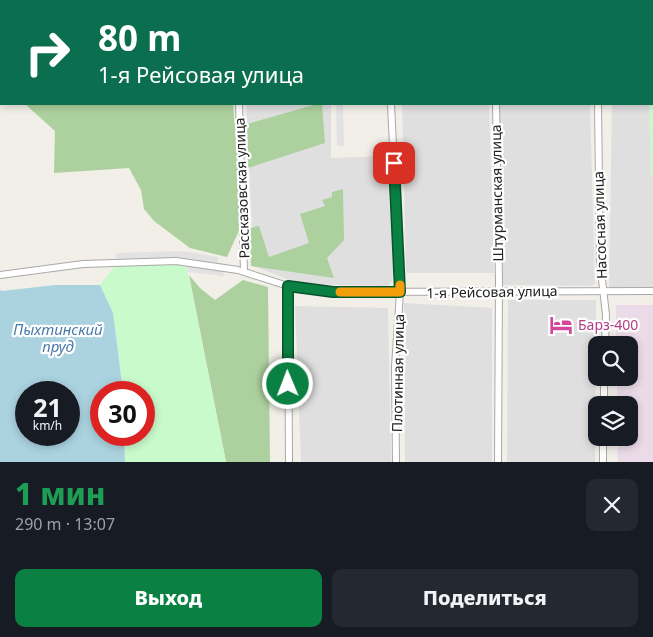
<!DOCTYPE html>
<html lang="ru">
<head>
<meta charset="utf-8">
<style>
  :root { --surface:#171b24; --page:#242831; --text:#f1f3f6; --muted:#9ea1a6; --accent:#0b8043 }
  body { margin:0; font-family:"Noto Sans",sans-serif; background:var(--page); color:var(--text); height:100vh; display:flex; flex-direction:column; font-size:19px; white-space:nowrap }
  * { box-sizing:border-box; margin:0 }
  p { font-size:16px; color:var(--muted) }
  .icon { flex:none; width:28px; height:28px; fill:none; stroke:currentColor; stroke-width:2; stroke-linecap:round; stroke-linejoin:round }
  .map { position:relative; height:462px; overflow:hidden }
  .panel { display:flex; flex-direction:column; background:var(--surface); flex:1 }
  .panel>* { flex:none }
  .guide { position:absolute; left:0px; top:0px; width:654px; height:105px; box-shadow:0 2px 8px #0003; background:#0b6e4f; color:#fff; overflow:hidden }
  .tools { position:absolute; left:588px; top:336px; display:grid; gap:10px }
  .tools a { display:grid; place-items:center; width:50px; height:50px; border-radius:10px; background:var(--surface); box-shadow:0 2px 8px #0003; font-size:25px }
  .speed { position:absolute; left:15px; top:381px; display:flex; gap:10px; font-size:25px; font-weight:700; text-align:center }
  .speed>* { display:grid; place-content:center; width:65px; height:65px; border-radius:50%; background:var(--surface); box-shadow:0 2px 8px #0003; line-height:1 }
  .speed small { font-size:12px; font-weight:400 }
  .speed .limit { border:8px solid #d22; background:#fff; color:#111 }
  .pin { position:absolute; display:grid; place-items:center; width:42px; height:42px; color:#fff; margin:-21px; border-radius:10px; box-shadow:0 2px 8px #0006 }
  .me { position:absolute; width:55px; margin:-28px; rotate:359deg; stroke-linejoin:round; filter:drop-shadow(0 0 4px #0008) }
  .turn { display:flex; align-items:center; gap:18px; height:105px; padding:0 15px; font-size:22px }
  .turn .icon { width:65px; height:65px; stroke-width:2.5 }
  .turn b { display:block; font-size:35px; line-height:42px }
  .round { display:grid; place-items:center; flex:none; width:52px; height:52px; border-radius:10px; background:var(--page) }
  .head { display:flex; align-items:center; justify-content:space-between; height:85px; padding:0 15px }
  h1 { font-size:30px; font-weight:800; line-height:38px; color:#1e9e55 }
  .action { display:flex; gap:10px; margin-top:auto; padding:10px 15px }
  .action a { flex:1; height:58px; border-radius:10px; background:var(--accent); color:#fff; font-size:20px; font-weight:800; line-height:58px; text-align:center }
  .action a+a { background:var(--page); color:var(--text) }
  .map>svg:first-child { display:block }
  .residential { fill:#e0dfdf }
  .industrial { fill:#ebdbe8 }
  .forest { fill:#add19e }
  .park { fill:#c8facc }
  .parking { fill:#e2e2e2 }
  .water { fill:#aad3df; fill-rule:evenodd }
  .lines { fill:none; stroke-linecap:round; stroke-linejoin:round }
  .minor-casing { stroke:#a9a9a9; stroke-width:8 }
  .minor { stroke:#fff; stroke-width:6 }
  .route-casing { stroke:#07532c; stroke-width:12 }
  .route { stroke:#0b8043; stroke-width:9 }
  .slow { stroke:#f59e0b; stroke-width:9 }
  .labels { text-anchor:middle; stroke-width:4.5; stroke-linejoin:round; paint-order:stroke }
  .street-label { font-size:14px; fill:#222; stroke:#fff }
  .hotel-label { font-size:14px; fill:#b23c85; stroke:#fff; text-anchor:start }
  .water-label { font-size:15px; font-style:italic; fill:#4a7aab; stroke:#fff }
</style>
</head>
<body>
<div class="map">
<svg width="653" height="462" viewBox="0 0 653 462">
  <rect width="100%" height="100%" fill="#f2efe9"/>
  <g class="residential">
    <polygon points="653,77 653,287 609,288 612,104 652,104"/>
    <polygon points="246,104 331,104 331,158 387,156 393,273 392,281 388,286 299,284 254,266"/>
    <polygon points="402,104 489,104 494,273 406,273"/>
    <polygon points="499,104 590,104 595,284 590,286 501,285"/>
    <polygon points="508,300 596,300 595,462 507,462"/>
    <polygon points="404,303 492,308 492,462 405,462"/>
    <polygon points="295,306 388,308 391,462 301,462"/>
  </g>
  <polygon class="industrial" points="616,305 653,305 653,462 618,462 617,438 629,438 629,405 617,405 617,378 629,378 629,345 616,345"/>
  <g class="forest">
    <polygon points="25,104 233,104 243,222 227,257 190,248 154,221 144,209 141,190 129,168 54,173 55,131"/>
    <polygon points="317,104 322,104 325,143 248,168 247,124"/>
    <polygon points="343,189 344,240 327,258 334,278 251,266 250,228 259,226 269,257 309,243 300,214 325,206 322,200 332,197 332,192"/>
    <polygon points="189,275 200,288 215,300 243,280 268,287 270,462 226,462"/>
  </g>
  <g class="park">
    <polygon points="653,82 653,176 651,176 649,104 652,104"/>
    <polygon points="117,263 186,263 226,462 125,462 124,435 144,435 144,392 123,392 113,313 100,285"/>
  </g>
  <g class="parking">
    <polygon points="336,104 343,104 344,146 337,146"/>
    <polygon points="182,251 218,257 218,267 222,268 224,276 188,272 186,263 117,263 116,253"/>
  </g>
  <path class="water" d="M56 285H100L113 313 123 392H101V435H124L125 462H0V289L1 291ZM26 392H69V435H26Z"/>
  <g class="lines">
    <defs>
      <g id="minor">
        <polyline points="238,0 238,1"/>
        <polyline points="387,0 387,1"/>
        <polyline points="494,0 494,1"/>
        <polyline points="598,0 598,1"/>
        <polyline points="239,104 244,271"/>
        <polyline points="391,104 400,292 395,367 396,462"/>
        <polyline points="496,104 499,282 498,462"/>
        <polyline points="598,104 600,262 606,315 605,345"/>
        <polyline points="0,275 83,264 176,261 238,270 288,286 333,292 653,291"/>
        <polyline points="288,286 289,462"/>
        <polyline points="604,405 604,378"/>
        <polyline points="603,462 603,438"/>
      </g>
    </defs>
    <use href="#minor" class="minor-casing"/>
    <use href="#minor" class="minor"/>
  </g>
  <g class="lines">
    <defs>
      <polyline id="route" points="288,384 288,286 333,292 400,292 394,163"/>
    </defs>
    <use href="#route" class="route-casing"/>
    <use href="#route" class="route"/>
    <polyline class="slow" points="340,292 400,292 400,285"/>
  </g>
  <defs>
    <symbol id="hotel-bare" viewBox="-9 -9 18 18"><path d="M-6-4.5h1.5V1H6V5H4.5V3h-9V5H-6ZM-4 0a1.8 1.8 0 1 1 3.6 0ZM.5 0V-2.5h3Q6-2.5 6 0Z" fill="#d1479c" stroke="#fff" stroke-width="2.5" paint-order="stroke"/></symbol>
  </defs>
  <g fill-rule="evenodd">
    <use href="#hotel-bare" x="545" y="309" width="32" height="32"/>
  </g>
  <g class="labels">
    <g class="street-label">
      <text transform="translate(242 188) rotate(-92)" y="5">Рассказовская улица</text>
      <text transform="translate(497 193) rotate(-91)" y="5">Штурманская улица</text>
      <text transform="translate(600 225) rotate(-92)" y="5">Насосная улица</text>
      <text transform="translate(492 292) rotate(-1)" y="5">1-я Рейсовая улица</text>
      <text transform="translate(398 373) rotate(-89)" y="5">Плотинная улица</text>
    </g>
    <g class="hotel-label">
      <text x="578" y="330">Барз-400</text>
    </g>
    <g class="water-label">
      <text x="58" y="335">Пыхтинский<tspan x="58" dy="17">пруд</tspan></text>
    </g>
  </g>
</svg>
<div class="tools">
<a><svg class="icon" aria-label="search" viewBox="0 0 24 24"><circle cx="10" cy="10" r="6"/><path d="M15 15l6 6"/></svg></a>
<a><svg class="icon" aria-label="layers" viewBox="0 0 24 24"><path d="M12 4l9 5-9 5-9-5zM3 14l9 5 9-5"/></svg></a>
</div>
<div class="speed"><div>21<small>km/h</small></div><div class="limit">30</div></div>
<div class="pin" style="left:394px;top:163px;background:#d93025"><svg class="icon" aria-label="arrive" viewBox="0 0 24 24"><path d="M6 21V4h12l-3 4 3 4H6"/></svg></div>
<svg class="me" style="left:288px;top:384px" viewBox="-20 -20 40 40"><circle r="17" fill="#0b8043" stroke="#fff" stroke-width="3"/><path d="M0-11L8 9 0 5-8 9z" fill="#fff"/></svg>
<div class="guide">
<div class="turn"><svg class="icon" aria-label="right" viewBox="0 0 24 24"><path d="M7 20v-9h11M14 6l5 5-5 5"/></svg><div><b>80 m</b>1-я Рейсовая улица</div></div>
</div>
</div>
<section class="panel">
<div class="head"><div><h1>1 мин</h1><p>290 m · 13:07</p></div><a class="round"><svg class="icon" aria-label="close" viewBox="0 0 24 24"><path d="M6 6l12 12M18 6L6 18"/></svg></a></div>
<div class="action"><a>Выход</a><a>Поделиться</a></div>
</section>
</body>
</html>
